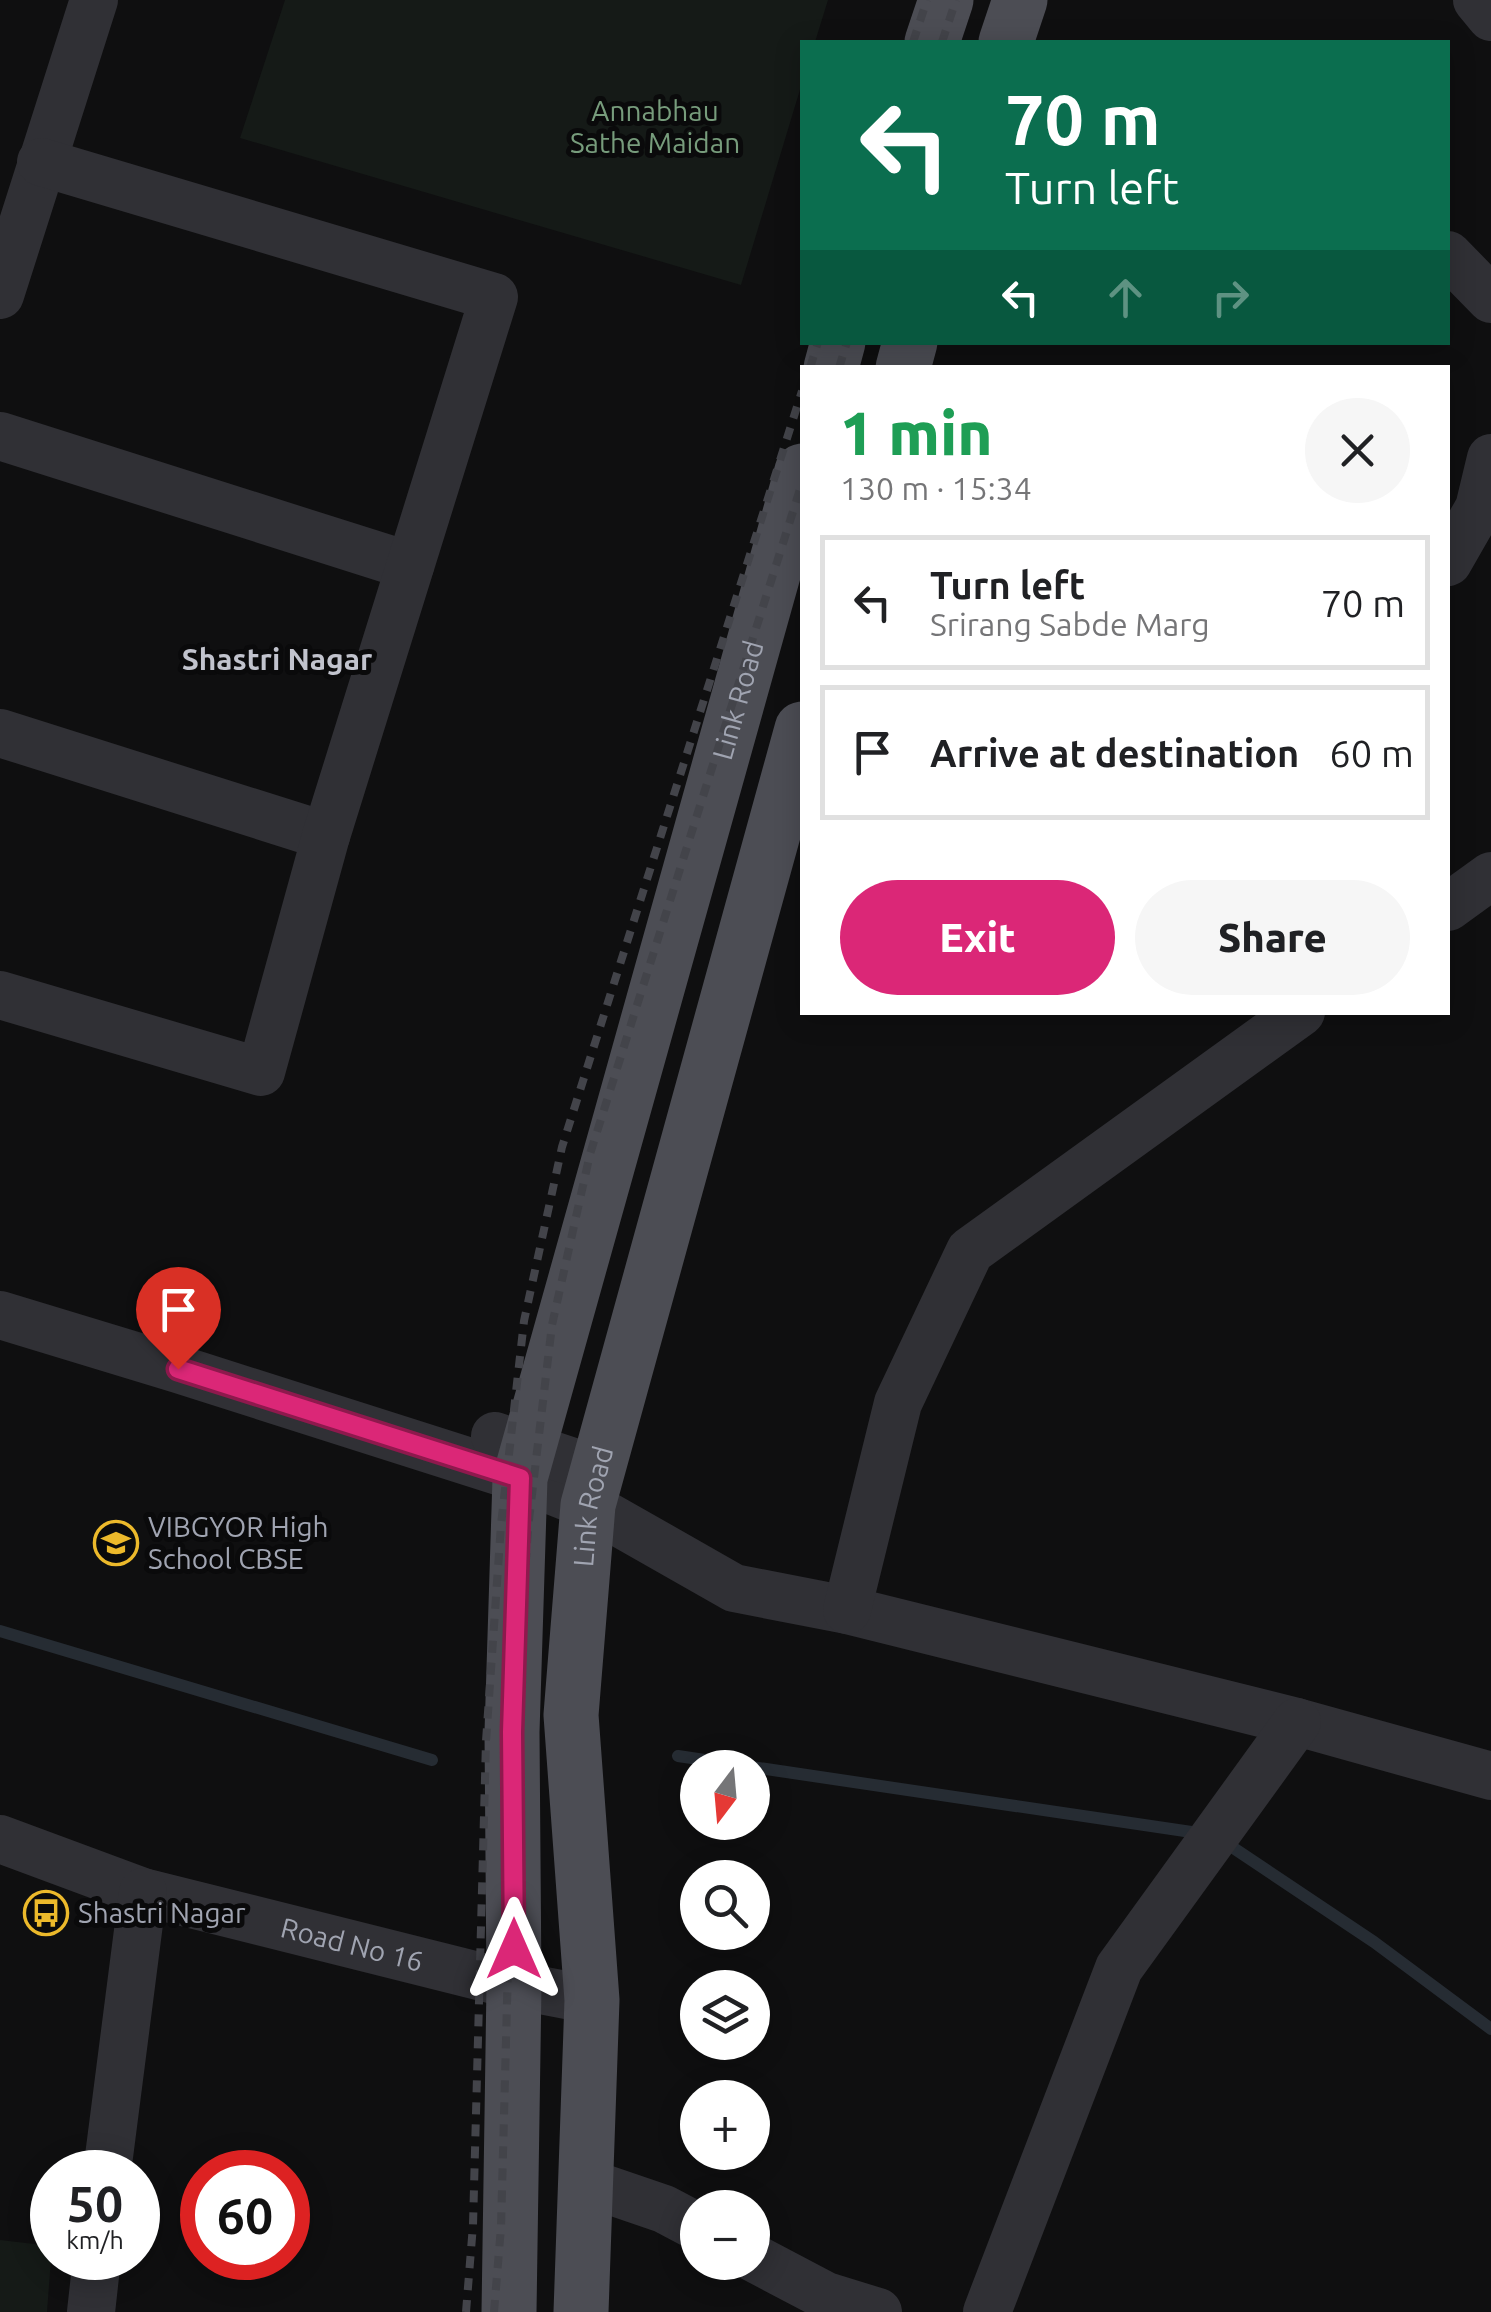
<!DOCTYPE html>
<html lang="en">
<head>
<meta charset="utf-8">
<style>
  :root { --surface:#fff; --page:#f6f6f6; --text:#202124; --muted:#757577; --line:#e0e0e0; --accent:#db2777 }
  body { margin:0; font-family:Ubuntu,sans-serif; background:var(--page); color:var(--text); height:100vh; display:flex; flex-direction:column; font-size:38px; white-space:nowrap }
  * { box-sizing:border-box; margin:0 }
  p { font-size:32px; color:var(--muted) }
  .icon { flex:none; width:55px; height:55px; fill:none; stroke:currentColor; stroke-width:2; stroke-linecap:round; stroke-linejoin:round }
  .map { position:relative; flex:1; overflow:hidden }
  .sheet { position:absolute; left:800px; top:365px; width:650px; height:650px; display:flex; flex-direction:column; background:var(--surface); border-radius:0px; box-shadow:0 5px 25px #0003 }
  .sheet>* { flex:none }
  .guide { position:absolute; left:800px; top:40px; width:650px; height:305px; border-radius:0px; box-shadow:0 5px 25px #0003; background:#0b6e4f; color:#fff; overflow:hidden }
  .needle { width:65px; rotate:196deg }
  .buttons { position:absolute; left:680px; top:1750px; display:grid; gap:20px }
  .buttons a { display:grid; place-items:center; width:90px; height:90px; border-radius:50%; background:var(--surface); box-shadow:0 5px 25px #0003; font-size:50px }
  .speed { position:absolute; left:30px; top:2150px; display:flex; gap:20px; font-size:50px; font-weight:700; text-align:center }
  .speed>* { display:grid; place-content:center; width:130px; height:130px; border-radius:50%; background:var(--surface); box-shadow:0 5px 25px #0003; line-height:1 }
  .speed small { font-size:25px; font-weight:400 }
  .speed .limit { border:15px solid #d22; background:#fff; color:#111 }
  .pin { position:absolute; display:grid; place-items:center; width:85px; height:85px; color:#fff; margin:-102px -42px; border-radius:50% 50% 50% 0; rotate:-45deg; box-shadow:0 0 10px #0007 }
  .pin .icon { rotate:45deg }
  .me { position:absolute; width:110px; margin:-55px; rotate:0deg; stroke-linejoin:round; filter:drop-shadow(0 0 8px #0008) }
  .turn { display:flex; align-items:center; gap:35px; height:210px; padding:0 40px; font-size:45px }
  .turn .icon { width:130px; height:130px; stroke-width:2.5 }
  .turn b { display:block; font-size:70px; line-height:85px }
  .lanes { display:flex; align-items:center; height:95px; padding:0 40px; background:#0003; justify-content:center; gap:50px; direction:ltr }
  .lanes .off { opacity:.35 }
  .round { display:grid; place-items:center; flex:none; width:105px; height:105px; border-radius:52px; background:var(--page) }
  .head { display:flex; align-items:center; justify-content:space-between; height:170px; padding:0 40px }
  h1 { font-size:60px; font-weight:800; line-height:75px; color:#1e9e55 }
  .cta { display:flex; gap:20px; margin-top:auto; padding:20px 40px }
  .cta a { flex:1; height:115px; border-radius:60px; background:var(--accent); color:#fff; font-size:40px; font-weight:800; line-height:115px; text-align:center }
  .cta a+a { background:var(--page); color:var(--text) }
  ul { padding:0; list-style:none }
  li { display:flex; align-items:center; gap:30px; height:135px; margin:0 20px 15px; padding:0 20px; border:5px solid var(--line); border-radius:0px }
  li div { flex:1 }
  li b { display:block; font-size:38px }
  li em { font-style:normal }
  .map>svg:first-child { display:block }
  .green { fill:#151a17 }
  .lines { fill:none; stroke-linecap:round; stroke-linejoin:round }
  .stream { stroke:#262c33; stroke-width:12 }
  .minor { stroke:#303035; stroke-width:48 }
  .major { stroke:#4c4d54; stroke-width:55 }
  .rail { stroke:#43444a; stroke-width:8; stroke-dasharray:12 10; stroke-linecap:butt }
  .route-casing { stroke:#8e194d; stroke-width:25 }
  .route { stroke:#db2777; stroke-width:18 }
  .labels { text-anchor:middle; stroke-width:10; stroke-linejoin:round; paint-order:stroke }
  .park-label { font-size:28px; fill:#779c7c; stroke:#0a0a0b }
  .street-label { font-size:28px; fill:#a0a4b1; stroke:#0a0a0b }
  .poi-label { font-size:28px; fill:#a0a4b1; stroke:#0a0a0b; text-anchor:start }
  .neighbourhood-label { font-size:30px; font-weight:bold; fill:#c1c3cd; stroke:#0a0a0b }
</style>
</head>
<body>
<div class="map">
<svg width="1491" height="2312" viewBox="0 0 1491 2312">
  <rect width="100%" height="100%" fill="#0f0f10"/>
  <g class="green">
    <polygon points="285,0 828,0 815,42 802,42 802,83 741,285 240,138"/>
    <polygon points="0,2240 52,2246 47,2312 0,2312"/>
  </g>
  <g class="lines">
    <g class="stream">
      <polyline points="0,1631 432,1760"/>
      <polyline points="678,1756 1205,1834"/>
      <polyline points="1223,1841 1374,1942 1491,2029"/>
    </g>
    <g class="minor">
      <polyline points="1477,0 1491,17"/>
      <polyline points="1448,255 1491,299"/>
      <polyline points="0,295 94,0"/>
      <polyline points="0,436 410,566"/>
      <polyline points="1448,562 1479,508 1491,458"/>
      <polyline points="0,733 326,836"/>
      <polyline points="1448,907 1491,876"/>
      <polyline points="0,995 261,1072 326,836 494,297 41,162"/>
      <polyline points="0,1315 178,1369 520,1478 588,1505 734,1588 847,1610 1297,1722 1491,1776"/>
      <polyline points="495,1436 597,1470"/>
      <polyline points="847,1610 898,1403 970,1251 1301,1012"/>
      <path id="s1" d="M0 1839 143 1892 514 1985 592 2000"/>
      <polyline points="107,2172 143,1892"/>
      <polyline points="585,2182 664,2209 698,2227"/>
      <polyline points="752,2257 826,2296 878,2312"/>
      <polyline points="91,2312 97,2258"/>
      <polyline points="987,2312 1119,1968 1297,1722"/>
    </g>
    <g class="major">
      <polyline points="932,42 946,0"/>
      <polyline points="1006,42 1020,0"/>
      <polyline points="831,368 838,342"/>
      <polyline points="903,368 910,342"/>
      <path id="s2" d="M509 2312 514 1985 512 1732 520 1478 802 471"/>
      <path id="s3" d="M581 2312 592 2000 571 1715 588 1505 802 729"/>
    </g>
    <g class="rail">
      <polyline points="913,42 927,0"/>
      <polyline points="942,42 956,0"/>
      <polyline points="810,368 818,342"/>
      <polyline points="839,368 847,342"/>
      <polyline points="466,2312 473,2225 486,1741 501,1525 524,1321 562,1147 802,391"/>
      <polyline points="494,2312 501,2227 514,1742 528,1528 552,1325 590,1154 802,483"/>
    </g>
  </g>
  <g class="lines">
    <defs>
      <polyline id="route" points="178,1369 520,1478 512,1732 514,1949"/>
    </defs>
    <use href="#route" class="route-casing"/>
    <use href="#route" class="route"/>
  </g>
  <defs>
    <symbol id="school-ring" viewBox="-11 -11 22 22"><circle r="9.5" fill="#0a0a0b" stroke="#ecb92b" stroke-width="1.5"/><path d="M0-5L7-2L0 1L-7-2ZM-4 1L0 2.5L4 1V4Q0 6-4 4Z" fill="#ecb92b"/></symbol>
    <symbol id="bus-ring" viewBox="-11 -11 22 22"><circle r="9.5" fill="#0a0a0b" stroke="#ecb92b" stroke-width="1.5"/><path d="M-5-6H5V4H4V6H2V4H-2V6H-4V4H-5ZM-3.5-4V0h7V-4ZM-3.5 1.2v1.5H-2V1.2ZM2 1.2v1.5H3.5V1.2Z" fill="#ecb92b"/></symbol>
  </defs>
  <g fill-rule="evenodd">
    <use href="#school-ring" x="91" y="1518" width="50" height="50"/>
    <use href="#bus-ring" x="21" y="1888" width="50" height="50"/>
  </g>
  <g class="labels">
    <g class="park-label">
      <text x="655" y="121">Annabhau<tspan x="655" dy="32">Sathe Maidan</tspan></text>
    </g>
    <g class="street-label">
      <text dy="10" stroke="none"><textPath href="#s2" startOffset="1642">Link Road</textPath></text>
      <text dy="10" stroke="none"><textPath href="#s3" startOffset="808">Link Road</textPath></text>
      <text dy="10" stroke="none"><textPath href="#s1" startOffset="368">Road No 16</textPath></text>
    </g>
    <g class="poi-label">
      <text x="148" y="1537">VIBGYOR High<tspan x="148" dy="32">School CBSE</tspan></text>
      <text x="78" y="1923">Shastri Nagar</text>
    </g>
    <g class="neighbourhood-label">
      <text x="277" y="670">Shastri Nagar</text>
    </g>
  </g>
</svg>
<div class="buttons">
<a><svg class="needle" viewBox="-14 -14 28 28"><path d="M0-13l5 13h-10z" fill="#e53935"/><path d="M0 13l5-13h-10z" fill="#757577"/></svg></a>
<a><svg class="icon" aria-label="search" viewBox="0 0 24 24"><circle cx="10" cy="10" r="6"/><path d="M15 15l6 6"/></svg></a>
<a><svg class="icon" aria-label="layers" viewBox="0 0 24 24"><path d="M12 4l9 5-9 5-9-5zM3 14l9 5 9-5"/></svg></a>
<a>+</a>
<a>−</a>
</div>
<div class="speed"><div>50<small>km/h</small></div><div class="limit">60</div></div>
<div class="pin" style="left:178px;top:1369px;background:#d93025"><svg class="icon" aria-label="arrive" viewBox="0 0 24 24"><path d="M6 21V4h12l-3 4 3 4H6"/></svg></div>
<svg class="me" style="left:514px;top:1949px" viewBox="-20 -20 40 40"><path d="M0-17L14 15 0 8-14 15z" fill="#db2777" stroke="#fff" stroke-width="4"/></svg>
<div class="guide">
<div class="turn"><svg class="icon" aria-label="left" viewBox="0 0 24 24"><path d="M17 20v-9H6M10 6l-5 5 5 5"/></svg><div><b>70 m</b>Turn left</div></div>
<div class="lanes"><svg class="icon" aria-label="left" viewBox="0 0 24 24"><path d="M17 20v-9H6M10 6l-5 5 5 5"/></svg><svg class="icon off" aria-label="ahead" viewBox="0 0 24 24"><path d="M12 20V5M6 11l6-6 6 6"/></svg><svg class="icon off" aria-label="right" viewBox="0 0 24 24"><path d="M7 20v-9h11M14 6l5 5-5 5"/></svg></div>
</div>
<section class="sheet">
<div class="head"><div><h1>1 min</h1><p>130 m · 15:34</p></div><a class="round"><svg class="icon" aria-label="close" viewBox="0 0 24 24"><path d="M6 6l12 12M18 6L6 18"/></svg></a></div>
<ul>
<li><svg class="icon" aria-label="left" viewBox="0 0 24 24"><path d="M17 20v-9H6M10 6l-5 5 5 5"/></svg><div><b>Turn left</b><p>Srirang Sabde Marg</p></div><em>70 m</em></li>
<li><svg class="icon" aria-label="arrive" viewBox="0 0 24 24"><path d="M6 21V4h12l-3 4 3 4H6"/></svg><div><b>Arrive at destination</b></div><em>60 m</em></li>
</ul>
<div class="cta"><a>Exit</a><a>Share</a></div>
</section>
</div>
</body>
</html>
